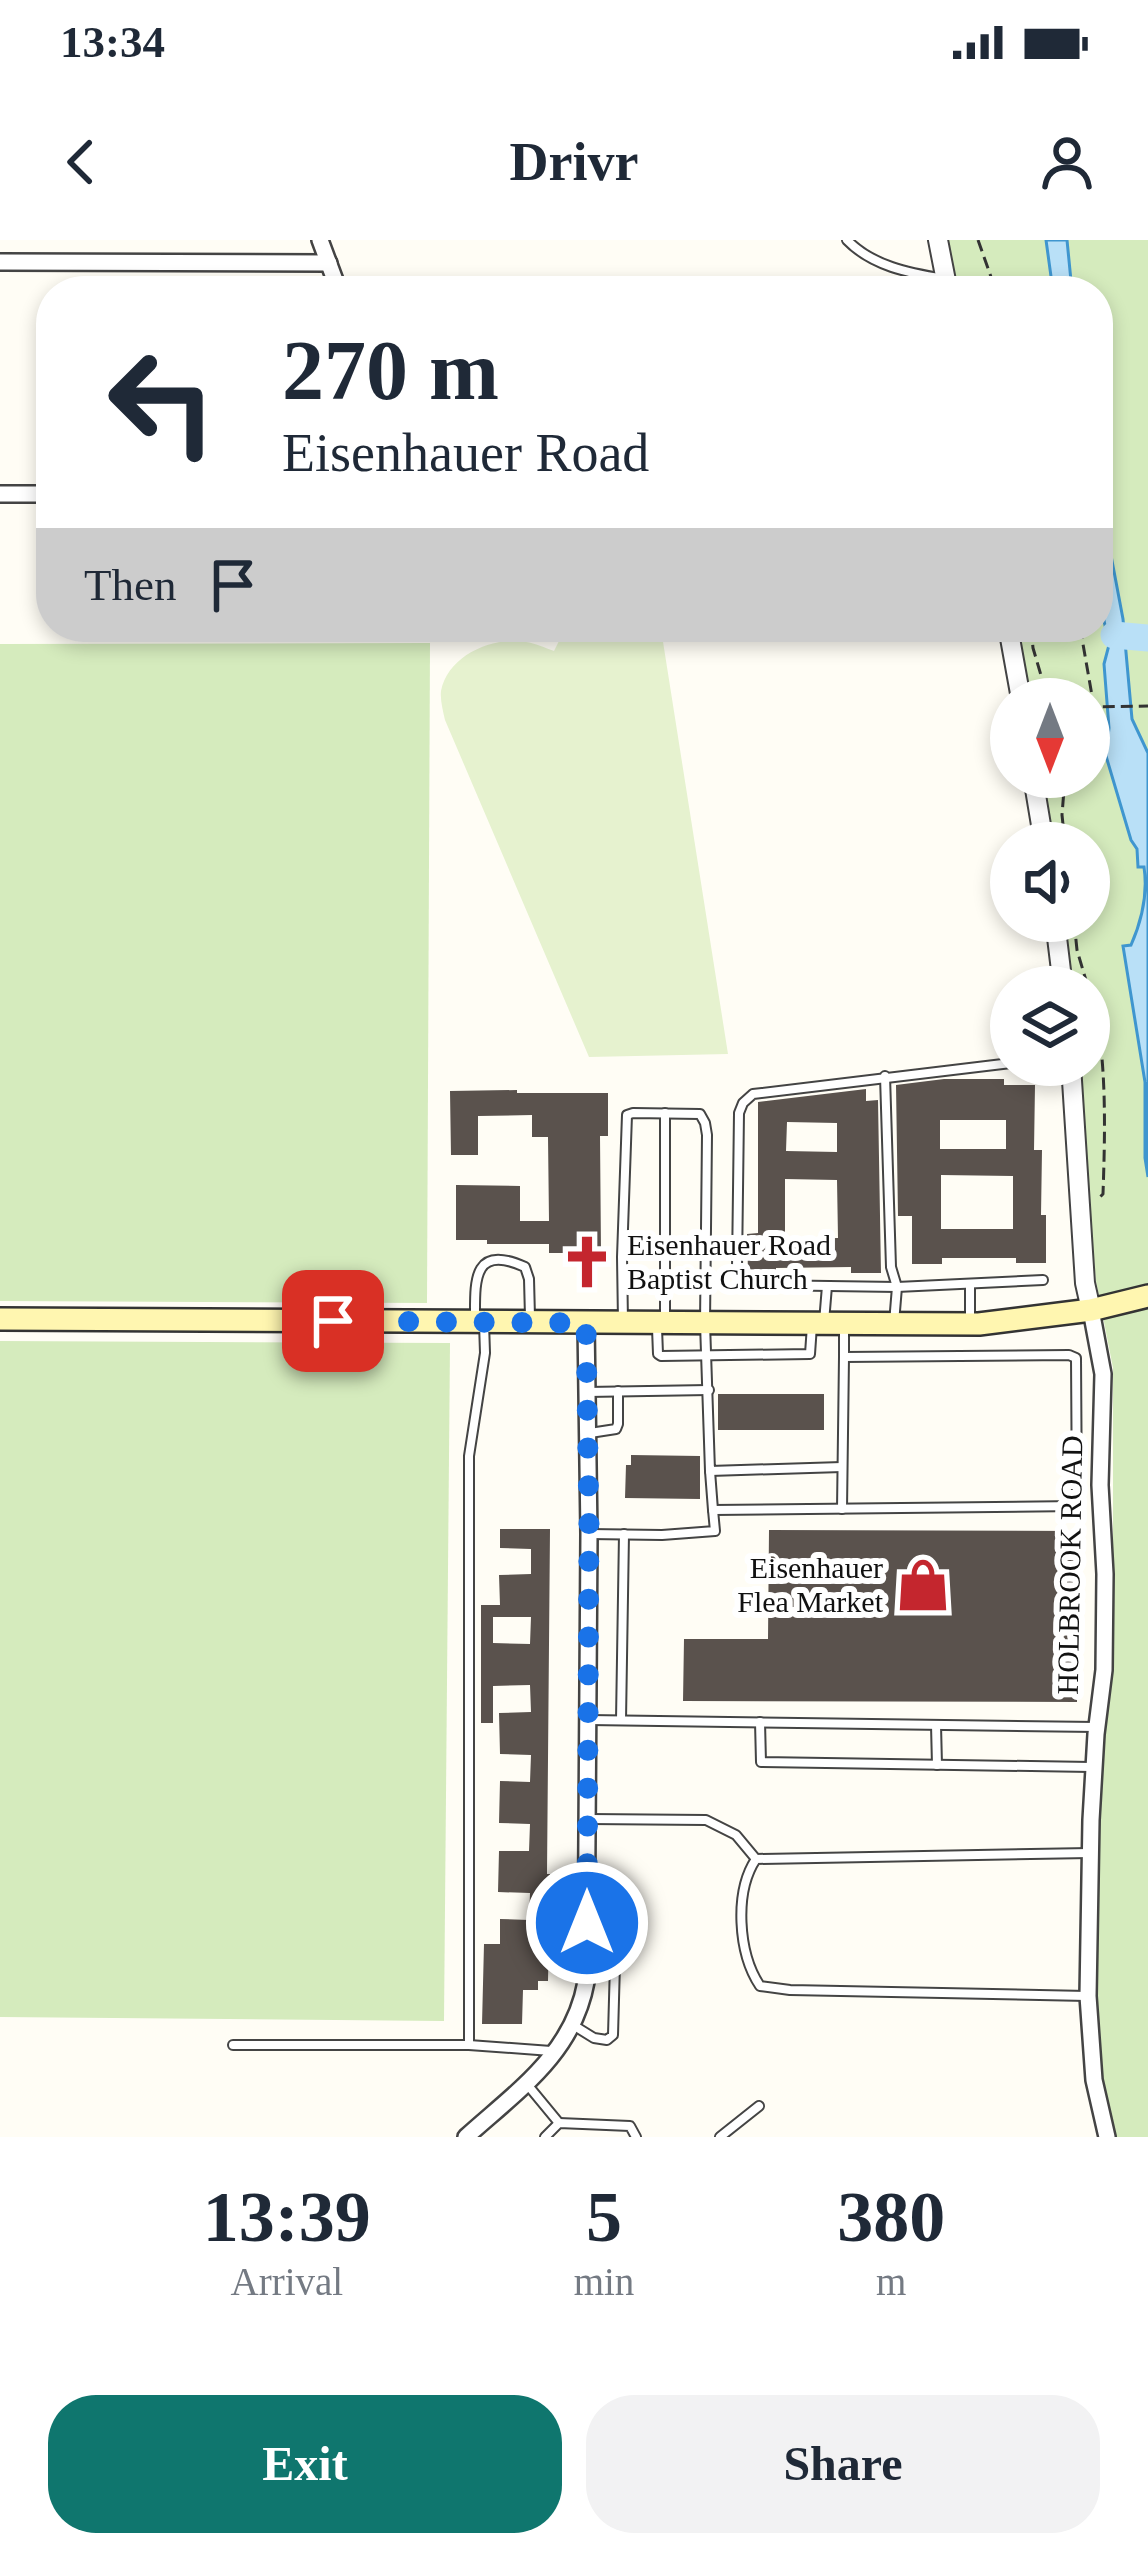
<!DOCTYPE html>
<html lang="en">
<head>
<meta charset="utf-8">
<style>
  :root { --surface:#fff; --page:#f2f2f3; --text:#1f2937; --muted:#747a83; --accent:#0f766e }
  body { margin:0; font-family:"Times New Roman",serif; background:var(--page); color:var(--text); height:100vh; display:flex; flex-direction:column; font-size:45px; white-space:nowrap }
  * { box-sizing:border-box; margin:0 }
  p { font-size:39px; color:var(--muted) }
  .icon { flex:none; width:66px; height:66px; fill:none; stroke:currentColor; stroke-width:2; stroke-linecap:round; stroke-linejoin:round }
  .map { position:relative; height:1897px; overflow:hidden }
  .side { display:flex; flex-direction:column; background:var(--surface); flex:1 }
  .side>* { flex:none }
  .top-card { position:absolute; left:36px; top:36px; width:1077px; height:366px; border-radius:48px; box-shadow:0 6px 18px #0003; background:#fff; color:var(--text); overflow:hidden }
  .needle { width:78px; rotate:180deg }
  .tools { position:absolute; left:990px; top:438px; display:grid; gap:24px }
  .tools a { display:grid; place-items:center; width:120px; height:120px; border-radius:50%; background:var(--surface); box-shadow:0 6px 18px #0003; font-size:60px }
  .pin { position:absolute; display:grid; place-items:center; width:102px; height:102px; color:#fff; margin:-51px; border-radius:24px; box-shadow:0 6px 18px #0006 }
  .me { position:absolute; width:132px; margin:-66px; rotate:0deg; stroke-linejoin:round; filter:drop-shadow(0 0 9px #0008) }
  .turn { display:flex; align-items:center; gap:42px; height:252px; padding:0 48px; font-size:54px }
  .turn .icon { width:156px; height:156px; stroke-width:2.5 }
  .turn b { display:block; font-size:84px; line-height:102px }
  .then { display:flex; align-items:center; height:114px; padding:0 48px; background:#0003; gap:24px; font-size:45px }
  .eta { display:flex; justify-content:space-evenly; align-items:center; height:204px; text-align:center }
  .eta b { font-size:72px; font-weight:600; line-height:84px }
  .action { display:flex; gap:24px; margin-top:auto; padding:24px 48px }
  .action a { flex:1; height:138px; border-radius:48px; background:var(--accent); color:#fff; font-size:48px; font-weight:600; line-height:138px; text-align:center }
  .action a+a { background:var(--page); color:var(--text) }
  .status { display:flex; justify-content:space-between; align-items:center; height:84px; padding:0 60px; background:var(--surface); direction:ltr }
  .status svg { height:33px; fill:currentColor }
  header { display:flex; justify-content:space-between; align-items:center; height:156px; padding:0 48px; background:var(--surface); font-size:54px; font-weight:600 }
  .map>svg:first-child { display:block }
  .green { fill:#d5ebbd }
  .pitch { fill:#e6f2cf }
  .water { fill:#b9e0f7; stroke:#3f96cf; stroke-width:3 }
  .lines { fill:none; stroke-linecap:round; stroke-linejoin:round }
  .river { stroke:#b9e0f7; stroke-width:27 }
  .building { fill:#5a524d; fill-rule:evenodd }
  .service-casing { stroke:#444; stroke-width:12 }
  .minor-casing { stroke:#444; stroke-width:20 }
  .tertiary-casing { stroke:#444; stroke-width:22 }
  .secondary-casing { stroke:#333; stroke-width:26 }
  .path { stroke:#333; stroke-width:3; stroke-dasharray:12 6; stroke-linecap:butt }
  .service { stroke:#fff; stroke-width:8 }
  .minor { stroke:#fff; stroke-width:15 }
  .tertiary { stroke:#fff; stroke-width:18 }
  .secondary { stroke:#fff6b0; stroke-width:21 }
  .route { stroke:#1a73e8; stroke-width:21; stroke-dasharray:0 37.8 }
  .labels { text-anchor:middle; stroke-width:12; stroke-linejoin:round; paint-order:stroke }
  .poi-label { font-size:30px; fill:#111; stroke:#fff; text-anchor:start }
  .street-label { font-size:30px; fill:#111; stroke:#fff }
</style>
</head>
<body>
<div class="status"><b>13:34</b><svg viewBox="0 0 49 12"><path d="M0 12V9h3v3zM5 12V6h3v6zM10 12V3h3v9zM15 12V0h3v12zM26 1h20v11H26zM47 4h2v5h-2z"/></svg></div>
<header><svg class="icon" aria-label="back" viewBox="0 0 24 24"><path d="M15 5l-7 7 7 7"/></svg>Drivr<svg class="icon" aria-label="person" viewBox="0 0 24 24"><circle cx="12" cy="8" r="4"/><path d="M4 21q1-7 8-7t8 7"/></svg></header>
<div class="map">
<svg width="1148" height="1897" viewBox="0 0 1148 1897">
  <rect width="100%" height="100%" fill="#fffdf5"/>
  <g class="green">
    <polygon points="947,0 1148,0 1148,1897 1115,1897 1100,1836 1096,1775 1098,1554 1113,1425 1113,1128 1096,1041 1076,825 1089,825 1089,747 1067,747 1060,681 1089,681 1089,603 1051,603 1040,537 1089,537 1089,459 1027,459 1015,387 1098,387 1098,51 956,51"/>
    <polygon points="430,403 427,1063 0,1061 0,404"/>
    <polygon points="0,1101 450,1103 444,1781 0,1777"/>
  </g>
  <path class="pitch" d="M581 387 661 389 728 814 589 817 445 480C443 471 440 460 441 451 448 415 493 396 526 402 535 403 545 408 554 411L562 395Z"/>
  <g class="water">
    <polygon points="1046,0 1067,0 1072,51 1053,51"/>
    <path d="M1098 266 1103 273 1123 379 1132 479 1148 513V937L1145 918V842L1123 706 1131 705C1142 680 1148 654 1144 627H1138L1137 609 1131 600 1106 516 1109 488 1104 424 1109 405 1098 351Z"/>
  </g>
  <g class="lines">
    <polyline class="river" points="1114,395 1148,398"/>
  </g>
  <g class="building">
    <path d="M944 839H1004V845H1035L1034 910H1042L1041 975H1046V1023H1016V1018H942V1024H912V976H898L896 845ZM940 880H1006V909H940ZM941 935 1013 936V989H941Z"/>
    <path d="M866 849V861L878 860 881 1033H851V1027L776 1028V1033L748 1032 747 994 758 993V862ZM787 882 837 883V912L786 911ZM785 939 837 940 838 998 785 999Z"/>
    <polygon points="517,850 517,853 608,853 608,896 600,896 601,1013 549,1013 549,1004 487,1004 487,1000 456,1000 456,945 520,946 520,981 549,981 548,897 532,897 532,875 478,876 478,915 451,915 450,851"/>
    <rect x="718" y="1154" width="106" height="36"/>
    <polygon points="631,1215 700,1216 700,1259 625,1258 626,1225 631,1225"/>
    <path d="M500 1289H550L547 1634H550L548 1741H538V1750H523L522 1784H482L484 1704H500V1679L529 1680 530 1653 498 1652 499 1611H529L530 1584 499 1583 500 1541 530 1542 531 1515 500 1514 499 1473 531 1472 530 1445 493 1446V1483H481V1365H500L499 1335 531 1334V1309L500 1308ZM493 1377H531L530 1404 493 1403Z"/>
    <polygon points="769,1290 1078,1291 1077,1462 683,1461 684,1399 768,1399"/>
  </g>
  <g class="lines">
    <defs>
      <g id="service">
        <path d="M847 0C872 26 909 33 944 39"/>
        <polyline points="1011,823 753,854 743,863 739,873 737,1027 741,1038 754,1045 897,1047 1043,1040"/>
        <polyline points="885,836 891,1027 897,1047 894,1083"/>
        <polyline points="970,1044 970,1083"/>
        <path d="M475 1080C475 1042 472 1003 525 1027L529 1039 530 1077"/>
        <polyline points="623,1081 622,1017 627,875 633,873 700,874 705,883 707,895 705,1083 710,1231 842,1227"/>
        <polyline points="665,1082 665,873"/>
        <polyline points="824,1082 827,1046"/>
        <polyline points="657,1088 658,1114 661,1116 810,1114 812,1085"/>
        <polyline points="587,1152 709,1150"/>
        <polyline points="590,1193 616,1189 618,1184 618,1151"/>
        <polyline points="710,1231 713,1270 1077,1266 1076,1118 1069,1115 844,1117 844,1086"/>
        <polyline points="842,1269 844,1117"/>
        <polyline points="589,1294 662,1295 715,1291 713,1270"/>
        <polyline points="589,1480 1096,1487"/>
        <polyline points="621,1480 624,1294"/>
        <polyline points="760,1482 761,1522 1091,1527"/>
        <polyline points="936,1485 937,1525"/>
        <polyline points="589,1579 706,1580 736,1595 756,1619"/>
        <path d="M1087 1756 790 1750 760 1746C738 1713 734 1652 756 1619L1090 1613"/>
        <polyline points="573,1785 594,1798 607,1800 613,1795 616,1688 588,1688"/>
        <polyline points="233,1805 469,1805 551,1811"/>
        <polyline points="469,1805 469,1216 485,1113 484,1083"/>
        <polyline points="526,1843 559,1883"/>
        <polyline points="545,1897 559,1883 630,1886 636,1897"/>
        <polyline points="720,1897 759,1866"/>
      </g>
      <g id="minor">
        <polyline points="320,0 339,51"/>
        <polyline points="0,22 329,23"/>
        <polyline points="0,254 51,254"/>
        <polyline points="1091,1070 1103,1134 1100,1245 1105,1334 1104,1430 1096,1494 1091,1580 1088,1756 1094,1840 1107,1897"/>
        <path d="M466 1897C517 1851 573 1814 586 1742L589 1294 586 1083"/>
      </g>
      <g id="tertiary">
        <polyline points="938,0 948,51"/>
        <polyline points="1008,387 1021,459"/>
        <polyline points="1033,537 1044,603"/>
        <polyline points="1055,681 1063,747"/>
        <polyline points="1071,825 1085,1043 1091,1070"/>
      </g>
      <polyline id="secondary" points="0,1079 979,1084 1091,1070 1148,1056"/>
    </defs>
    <use href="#service" class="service-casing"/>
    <use href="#minor" class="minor-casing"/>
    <use href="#tertiary" class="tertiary-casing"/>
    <use href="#secondary" class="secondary-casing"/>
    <g class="path">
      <polyline points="978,0 996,51"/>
      <polyline points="1031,387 1033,408 1048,459"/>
      <polyline points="1080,387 1094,467 1148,466"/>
      <polyline points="1065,603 1062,575 1065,537"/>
      <polyline points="1074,681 1077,710 1088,747"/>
      <path d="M1089 749C1108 804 1105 894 1103 954L1098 959"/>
    </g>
    <use href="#service" class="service"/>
    <use href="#minor" class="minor"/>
    <use href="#tertiary" class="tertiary"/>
    <use href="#secondary" class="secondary"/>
  </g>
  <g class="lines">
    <polyline class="route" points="333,1081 586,1083 589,1286 587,1683"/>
  </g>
  <defs>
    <symbol id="church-bare" viewBox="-9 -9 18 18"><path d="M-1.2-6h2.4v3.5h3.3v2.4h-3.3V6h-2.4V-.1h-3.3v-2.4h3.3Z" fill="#c4262e" stroke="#fff" stroke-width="2.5" paint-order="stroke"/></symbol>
    <symbol id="shop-bare" viewBox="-9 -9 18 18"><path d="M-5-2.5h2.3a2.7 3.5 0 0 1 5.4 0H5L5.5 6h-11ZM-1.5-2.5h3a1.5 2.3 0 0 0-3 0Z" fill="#c4262e" stroke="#fff" stroke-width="2.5" paint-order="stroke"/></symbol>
  </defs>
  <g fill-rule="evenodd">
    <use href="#church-bare" x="549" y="984" width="76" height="76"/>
    <use href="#shop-bare" x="885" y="1307" width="76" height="76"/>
  </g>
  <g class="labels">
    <g class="poi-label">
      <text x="627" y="1015">Eisenhauer Road<tspan x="627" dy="34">Baptist Church</tspan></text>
      <text x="883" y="1338" text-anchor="end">Eisenhauer<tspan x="883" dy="34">Flea Market</tspan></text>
    </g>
    <g class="street-label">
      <text transform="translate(1070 1325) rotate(-89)" y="10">HOLBROOK ROAD</text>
    </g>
  </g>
</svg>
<div class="tools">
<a><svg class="needle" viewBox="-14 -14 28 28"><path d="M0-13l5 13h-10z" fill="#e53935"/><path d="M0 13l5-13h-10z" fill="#747a83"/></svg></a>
<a><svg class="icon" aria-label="sound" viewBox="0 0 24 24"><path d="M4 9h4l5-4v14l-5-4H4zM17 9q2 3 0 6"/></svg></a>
<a><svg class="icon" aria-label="layers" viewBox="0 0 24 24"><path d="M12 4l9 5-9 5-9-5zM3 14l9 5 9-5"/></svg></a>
</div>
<div class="pin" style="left:333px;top:1081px;background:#d93025"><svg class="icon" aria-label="arrive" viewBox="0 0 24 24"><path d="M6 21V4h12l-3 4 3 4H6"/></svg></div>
<svg class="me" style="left:587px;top:1683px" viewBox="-20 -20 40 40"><circle r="17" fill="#1a73e8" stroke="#fff" stroke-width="3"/><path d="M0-11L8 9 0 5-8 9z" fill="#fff"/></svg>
<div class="top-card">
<div class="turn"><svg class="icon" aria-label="left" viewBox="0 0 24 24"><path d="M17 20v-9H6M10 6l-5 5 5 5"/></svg><div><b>270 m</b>Eisenhauer Road</div></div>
<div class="then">Then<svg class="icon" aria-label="arrive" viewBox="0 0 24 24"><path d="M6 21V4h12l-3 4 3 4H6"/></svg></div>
</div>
</div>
<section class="side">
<div class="eta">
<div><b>13:39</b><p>Arrival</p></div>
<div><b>5</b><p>min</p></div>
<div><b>380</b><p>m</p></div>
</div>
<div class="action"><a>Exit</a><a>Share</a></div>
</section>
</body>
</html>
